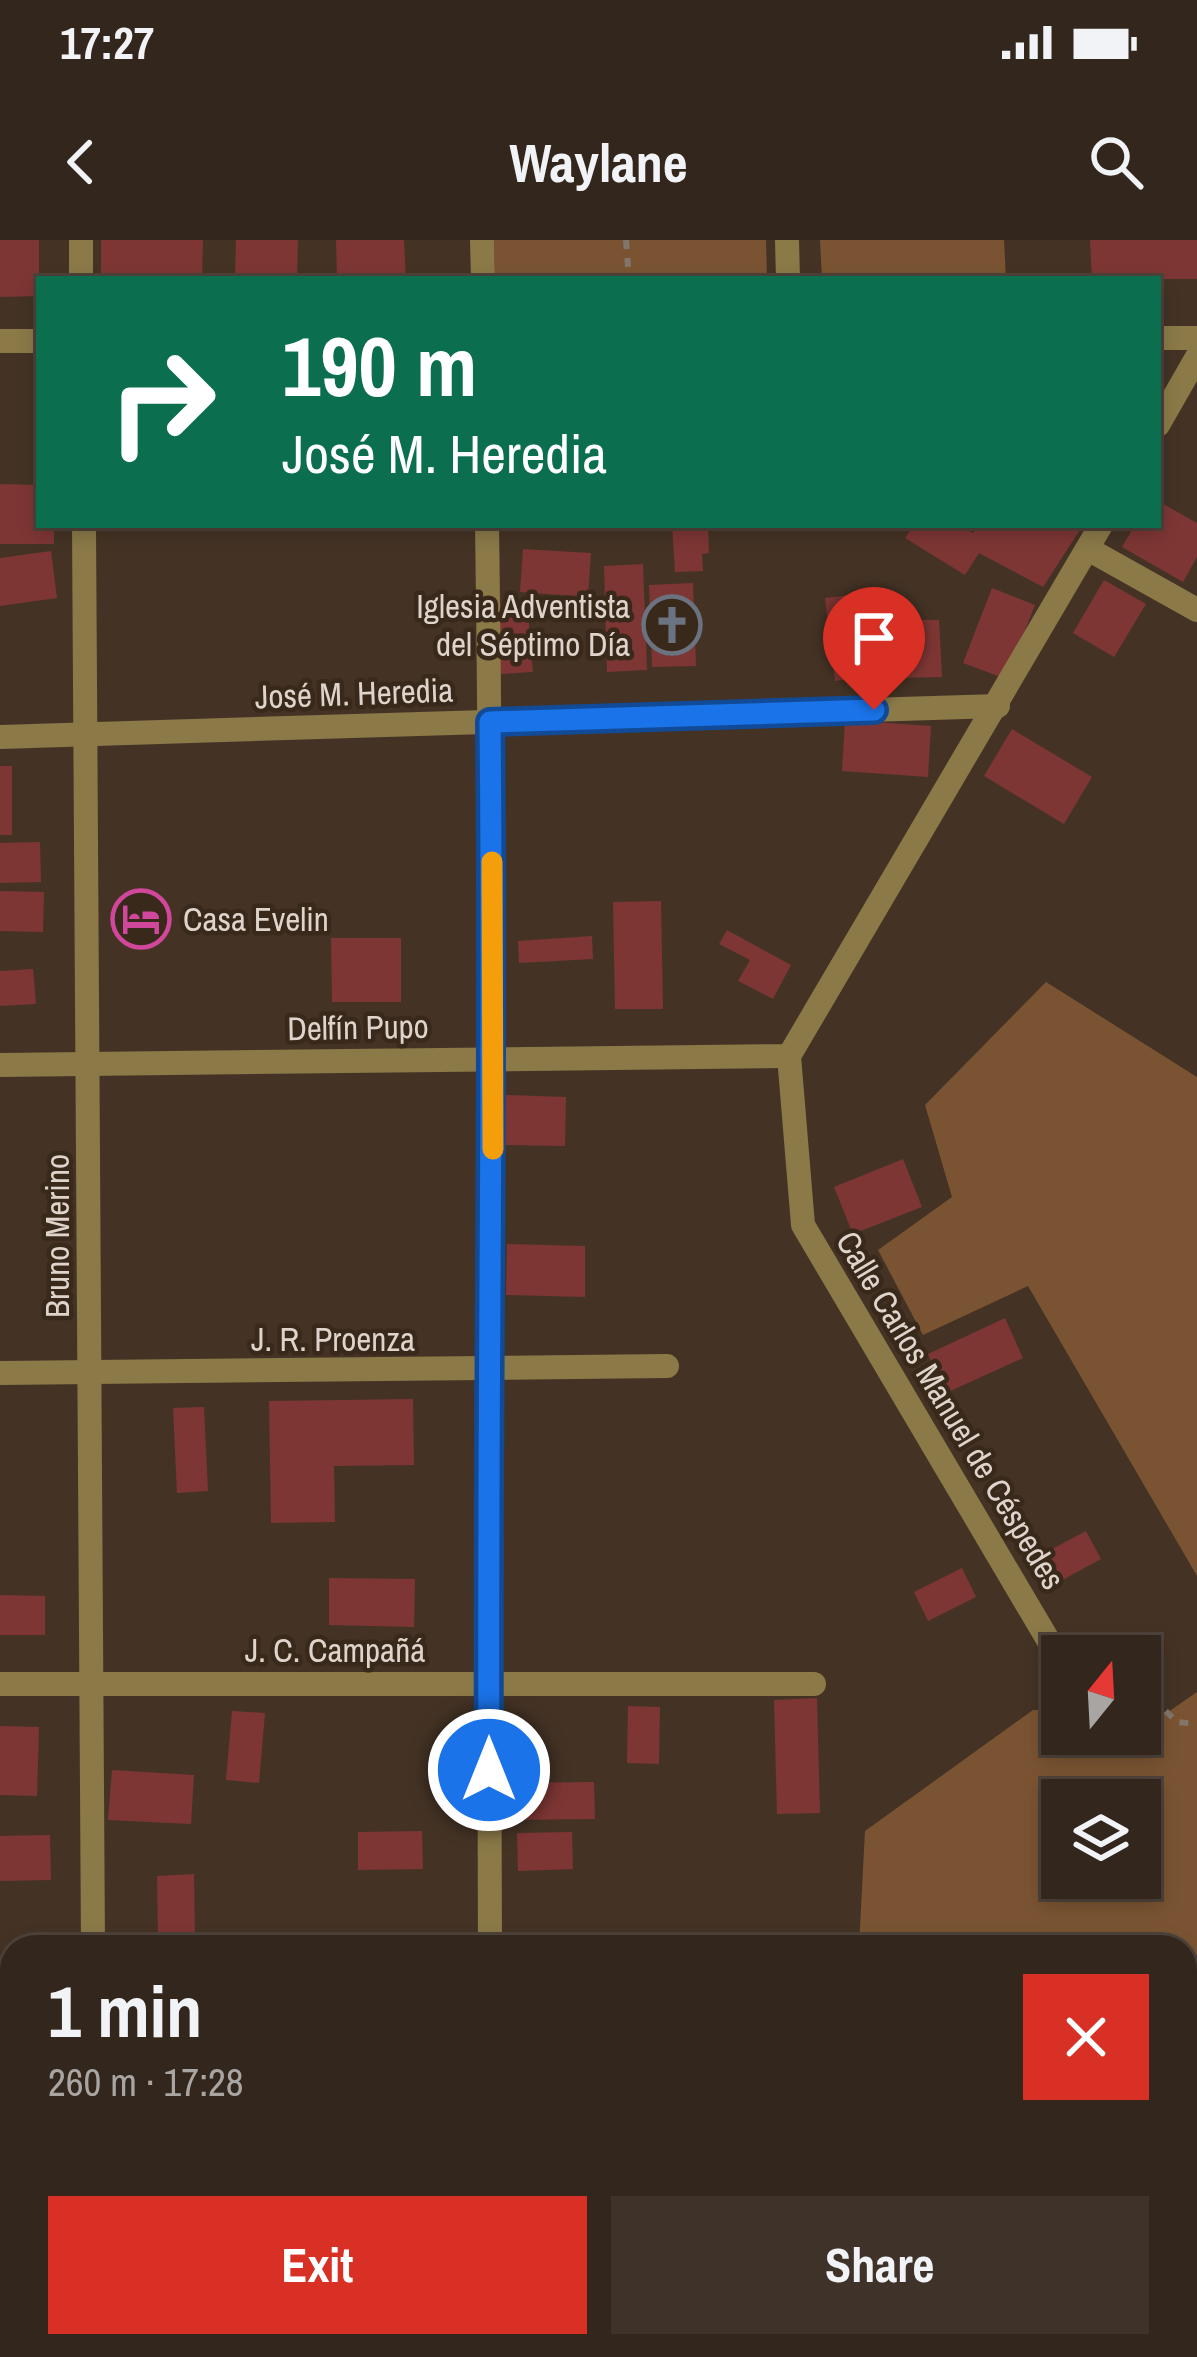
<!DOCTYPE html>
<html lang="en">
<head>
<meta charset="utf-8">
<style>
  :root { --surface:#33261c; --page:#3e3229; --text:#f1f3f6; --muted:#a9a5a3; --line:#4e433b; --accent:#d93025 }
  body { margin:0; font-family:"Archivo Narrow",sans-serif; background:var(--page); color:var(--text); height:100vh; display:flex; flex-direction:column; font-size:45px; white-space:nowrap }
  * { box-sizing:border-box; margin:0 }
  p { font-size:39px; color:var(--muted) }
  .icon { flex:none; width:66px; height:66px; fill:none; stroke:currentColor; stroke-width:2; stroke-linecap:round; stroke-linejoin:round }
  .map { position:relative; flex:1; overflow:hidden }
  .panel { position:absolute; left:0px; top:1695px; width:1197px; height:423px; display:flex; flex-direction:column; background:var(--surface); border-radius:36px 36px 0 0; box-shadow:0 6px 18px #0003,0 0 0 3px var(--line) }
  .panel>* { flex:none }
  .top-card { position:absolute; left:36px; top:36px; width:1125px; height:252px; border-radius:0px; box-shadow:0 6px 18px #0003,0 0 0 3px var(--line); background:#0b6e4f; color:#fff; overflow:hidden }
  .needle { width:78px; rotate:18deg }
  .buttons { position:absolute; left:1041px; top:1395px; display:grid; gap:24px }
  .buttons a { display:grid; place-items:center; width:120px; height:120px; border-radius:0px; background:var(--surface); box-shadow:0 6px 18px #0003,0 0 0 3px var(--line); font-size:60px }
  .pin { position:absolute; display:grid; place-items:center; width:102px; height:102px; color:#fff; margin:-123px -51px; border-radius:50% 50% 50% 0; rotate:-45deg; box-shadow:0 0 12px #0007 }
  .pin .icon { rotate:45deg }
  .me { position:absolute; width:132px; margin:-66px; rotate:0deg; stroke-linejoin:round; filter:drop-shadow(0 0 9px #0008) }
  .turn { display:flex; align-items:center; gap:42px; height:252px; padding:0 48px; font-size:54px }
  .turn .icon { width:156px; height:156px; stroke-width:2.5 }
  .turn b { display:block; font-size:84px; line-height:102px }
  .round { display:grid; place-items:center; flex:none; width:126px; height:126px; border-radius:0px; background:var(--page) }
  .headline { display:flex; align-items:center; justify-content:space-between; height:204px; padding:0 48px }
  h1 { font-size:72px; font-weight:700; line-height:90px }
  .button { display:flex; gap:24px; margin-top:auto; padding:24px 48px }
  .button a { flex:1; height:138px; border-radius:0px; background:var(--accent); color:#fff; font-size:48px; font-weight:700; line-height:138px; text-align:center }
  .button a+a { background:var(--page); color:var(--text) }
  .status { display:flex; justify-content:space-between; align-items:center; height:84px; padding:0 60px; background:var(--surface); direction:ltr }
  .status svg { height:33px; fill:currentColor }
  header { display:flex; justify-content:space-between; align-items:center; height:156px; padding:0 48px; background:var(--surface); font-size:54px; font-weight:700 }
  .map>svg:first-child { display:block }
  .green { fill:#7a5432; fill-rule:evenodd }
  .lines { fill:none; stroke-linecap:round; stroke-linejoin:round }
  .stream { stroke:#267985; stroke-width:10 }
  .building { fill:#7d3634 }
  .path { stroke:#837569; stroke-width:6; stroke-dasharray:9 9; stroke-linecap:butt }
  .minor { stroke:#8b7948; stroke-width:24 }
  .tertiary { stroke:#8b7948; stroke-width:24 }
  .route-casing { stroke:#114b97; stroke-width:30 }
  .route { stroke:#1a73e8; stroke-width:21 }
  .slow { stroke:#f59e0b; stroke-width:21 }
  .labels { text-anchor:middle; stroke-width:9; stroke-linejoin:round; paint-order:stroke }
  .poi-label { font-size:33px; fill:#dfd4cc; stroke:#39291b; text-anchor:end }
  .street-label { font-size:33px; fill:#dfd4cc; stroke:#39291b }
</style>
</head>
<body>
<div class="status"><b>17:27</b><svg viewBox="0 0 49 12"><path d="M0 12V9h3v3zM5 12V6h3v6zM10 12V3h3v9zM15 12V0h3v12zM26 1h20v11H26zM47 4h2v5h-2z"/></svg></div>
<header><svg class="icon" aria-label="back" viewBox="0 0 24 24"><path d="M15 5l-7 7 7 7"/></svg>Waylane<svg class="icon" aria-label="search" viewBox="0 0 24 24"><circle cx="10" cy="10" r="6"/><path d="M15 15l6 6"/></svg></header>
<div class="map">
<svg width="1197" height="2117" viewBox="0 0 1197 2117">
  <rect width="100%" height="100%" fill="#443325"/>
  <g class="green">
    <polygon points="494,0 766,0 767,39 495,39"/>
    <polygon points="820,0 1004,0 1006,39 822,39"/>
    <polygon points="1046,742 1197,837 1197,1336 1028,1046 923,1095 878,1010 952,957 925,865"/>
    <path d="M1197 1452V2117H773L777 2106H1185V1707H859L865 1591 1033 1470H1062V1494H1140V1472H1168ZM1062 1560H1140V1638H1062Z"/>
  </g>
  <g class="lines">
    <g class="stream">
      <polyline points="1185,1883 1197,1882"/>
      <polyline points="893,2117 896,2106"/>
    </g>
  </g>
  <g class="building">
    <polygon points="0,0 39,0 39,56 0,57"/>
    <polygon points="101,0 203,0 202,39 101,39"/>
    <polygon points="236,0 298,0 297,39 235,39"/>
    <polygon points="336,0 404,0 406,39 337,39"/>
    <polygon points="1090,0 1197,0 1197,39 1092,39"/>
    <polygon points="0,244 39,245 39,285 54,285 54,304 0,304"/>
    <polygon points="1158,261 1197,283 1197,317 1183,342 1122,307 1135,285 1158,285"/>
    <polygon points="672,285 708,285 709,313 702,314 703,331 675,332"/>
    <polygon points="914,285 960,285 973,293 979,285 1083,285 1043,347 979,313 965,335 905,298"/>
    <polygon points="523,309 591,313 588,357 520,352"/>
    <polygon points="51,311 57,358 0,366 0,318"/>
    <polygon points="643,324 647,430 607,432 604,326"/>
    <polygon points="1104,340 1146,364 1114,417 1073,393"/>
    <polygon points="693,343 696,426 652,427 649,345"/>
    <polygon points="992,348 1035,365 1006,439 963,423"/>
    <polygon points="859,354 869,437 835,441 825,358"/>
    <polygon points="527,363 533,432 501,434 495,365"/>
    <polygon points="892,380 939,380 942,437 894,438"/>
    <polygon points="845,480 931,486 928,537 842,531"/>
    <polygon points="1012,489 1092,537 1064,584 984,536"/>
    <rect x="0" y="526" width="12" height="69"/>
    <polygon points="40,602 41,642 0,643 0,603"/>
    <polygon points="0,651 44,652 43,692 0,691"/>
    <polygon points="661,661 663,769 615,769 613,662"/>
    <polygon points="727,690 791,725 773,759 738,741 750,720 719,704"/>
    <polygon points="592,696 593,719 519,723 518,701"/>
    <polygon points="331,698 401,698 401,762 332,762"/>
    <polygon points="33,729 36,764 0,766 0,731"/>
    <polygon points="506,855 566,857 565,906 505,905"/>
    <polygon points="903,919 922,967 853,994 834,947"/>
    <polygon points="507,1004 585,1006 585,1057 506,1055"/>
    <polygon points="1005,1078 1023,1118 946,1153 928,1114"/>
    <polygon points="413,1159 414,1225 334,1226 335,1282 271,1283 269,1161"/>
    <polygon points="204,1167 208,1251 177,1253 173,1168"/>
    <polygon points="1086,1291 1101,1319 1055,1344 1039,1316"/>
    <polygon points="962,1328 976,1357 928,1381 914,1352"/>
    <polygon points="329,1338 415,1339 414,1387 329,1385"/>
    <polygon points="0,1355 45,1356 45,1395 0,1395"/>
    <polygon points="817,1458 820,1573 777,1574 774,1460"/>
    <polygon points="628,1466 660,1467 659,1524 627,1523"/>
    <polygon points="232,1471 265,1473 259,1543 226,1540"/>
    <polygon points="0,1486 39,1487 37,1556 0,1555"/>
    <polygon points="112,1530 194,1535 191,1584 108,1580"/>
    <polygon points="594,1542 595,1579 508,1580 507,1543"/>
    <polygon points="422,1591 423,1629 358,1630 358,1592"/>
    <polygon points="572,1592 573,1629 518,1631 517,1593"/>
    <polygon points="50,1595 51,1640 0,1641 0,1596"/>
    <polygon points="194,1634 195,1698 158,1699 157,1636"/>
    <polygon points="692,2106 726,2106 727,2117 692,2117"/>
  </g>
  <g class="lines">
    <g class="path">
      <polyline points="626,0 629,39"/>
      <polyline points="1140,1446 1177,1482 1197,1484"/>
    </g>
    <g class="minor">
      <polyline points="81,0 81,39"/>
      <polyline points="787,0 788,39"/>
      <polyline points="84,285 93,1707"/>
      <polyline points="1088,309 1197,370"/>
      <polyline points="0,497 998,466"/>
      <polyline points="789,816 803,985 1054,1410"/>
      <polyline points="0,1133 667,1126"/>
      <polyline points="0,1444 814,1444"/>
      <polyline points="0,1736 12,1735"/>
      <polyline points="0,2047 12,2047"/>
      <polyline points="94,2106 95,2117"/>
    </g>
    <g class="tertiary">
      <polyline points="482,0 483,39"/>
      <polyline points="1158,98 1197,98"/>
      <polyline points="0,101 39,101"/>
      <polyline points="1158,185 1197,117"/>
      <path d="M487 285C494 759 488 1233 490 1707"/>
      <polyline points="0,825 789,816 1101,285"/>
      <polyline points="492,2106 492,2117"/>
    </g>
  </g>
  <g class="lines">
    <defs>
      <path id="route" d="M489 1530C487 1181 494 832 490 482L874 470"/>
    </defs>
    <use href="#route" class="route-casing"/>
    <use href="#route" class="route"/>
    <polyline class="slow" points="492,622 493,909"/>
  </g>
  <defs>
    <symbol id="church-ring" viewBox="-11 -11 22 22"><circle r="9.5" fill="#39291b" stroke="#6b7280" stroke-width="1.5"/><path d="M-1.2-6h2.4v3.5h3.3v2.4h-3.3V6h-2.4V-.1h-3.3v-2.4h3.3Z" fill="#6b7280"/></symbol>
    <symbol id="hotel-ring" viewBox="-11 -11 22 22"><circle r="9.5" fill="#39291b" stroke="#d1479c" stroke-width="1.5"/><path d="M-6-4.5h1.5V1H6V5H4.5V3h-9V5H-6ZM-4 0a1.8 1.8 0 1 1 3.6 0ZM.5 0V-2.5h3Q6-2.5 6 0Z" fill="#d1479c"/></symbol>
  </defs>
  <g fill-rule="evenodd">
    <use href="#church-ring" x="639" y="352" width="66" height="66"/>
    <use href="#hotel-ring" x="108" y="646" width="66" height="66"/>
  </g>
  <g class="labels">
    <g class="poi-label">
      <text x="630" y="378">Iglesia Adventista<tspan x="630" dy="38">del Séptimo Día</tspan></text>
      <text x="183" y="691" text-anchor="start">Casa Evelin</text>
    </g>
    <g class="street-label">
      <text transform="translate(354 453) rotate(-2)" y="12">José M. Heredia</text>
      <text transform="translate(358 787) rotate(-1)" y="12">Delfín Pupo</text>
      <text transform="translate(57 996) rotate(-90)" y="12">Bruno Merino</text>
      <text x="333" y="1111">J. R. Proenza</text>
      <text transform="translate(951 1170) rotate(59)" y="12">Calle Carlos Manuel de Céspedes</text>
      <text x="335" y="1422">J. C. Campañá</text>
    </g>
  </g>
</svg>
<div class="buttons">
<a><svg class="needle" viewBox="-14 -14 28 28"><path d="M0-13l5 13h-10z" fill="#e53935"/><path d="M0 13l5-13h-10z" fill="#a9a5a3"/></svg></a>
<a><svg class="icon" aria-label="layers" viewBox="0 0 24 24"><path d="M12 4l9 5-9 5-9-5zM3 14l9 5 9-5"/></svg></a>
</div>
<div class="pin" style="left:874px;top:470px;background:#d93025"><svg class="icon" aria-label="arrive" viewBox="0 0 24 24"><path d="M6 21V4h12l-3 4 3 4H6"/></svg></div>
<svg class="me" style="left:489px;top:1530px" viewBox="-20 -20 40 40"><circle r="17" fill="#1a73e8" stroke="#fff" stroke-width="3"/><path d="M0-11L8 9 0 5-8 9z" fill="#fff"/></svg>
<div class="top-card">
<div class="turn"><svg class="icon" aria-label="right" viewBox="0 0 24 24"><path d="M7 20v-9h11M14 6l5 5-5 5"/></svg><div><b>190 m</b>José M. Heredia</div></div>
</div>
<section class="panel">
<div class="headline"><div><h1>1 min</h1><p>260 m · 17:28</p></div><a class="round" style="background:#d93025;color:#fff"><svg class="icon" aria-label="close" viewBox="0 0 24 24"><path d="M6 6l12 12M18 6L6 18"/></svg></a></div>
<div class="button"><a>Exit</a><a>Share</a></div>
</section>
</div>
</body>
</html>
